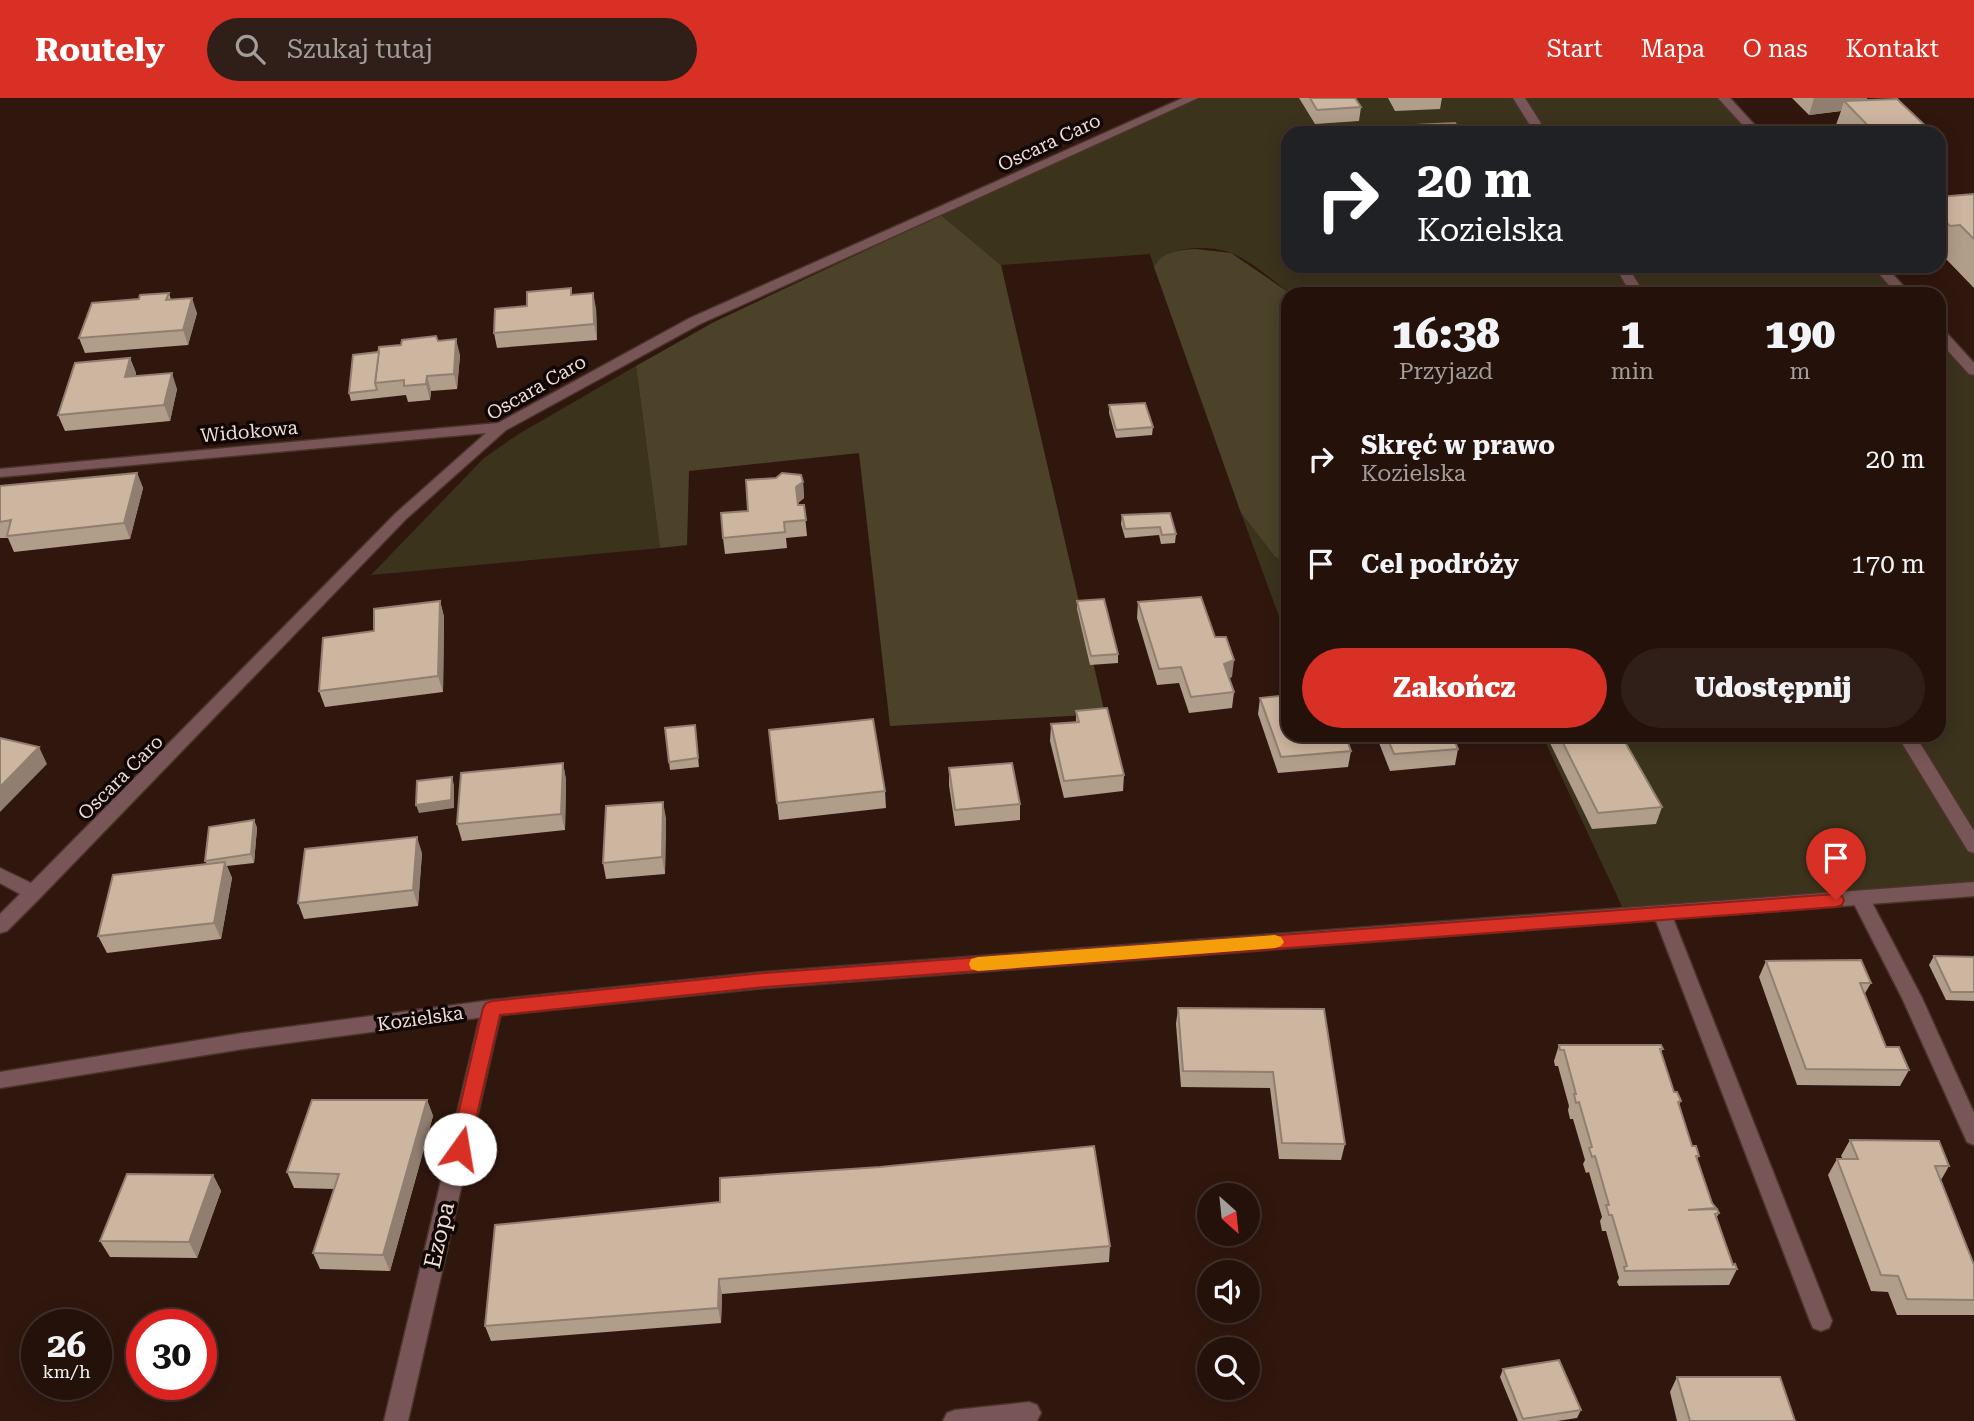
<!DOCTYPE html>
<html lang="pl">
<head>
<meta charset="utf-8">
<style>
  :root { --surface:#24110a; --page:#301f18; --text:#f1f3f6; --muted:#a39d9c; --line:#41312b; --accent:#d93025 }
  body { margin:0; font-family:"Roboto Serif",serif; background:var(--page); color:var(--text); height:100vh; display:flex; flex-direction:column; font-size:26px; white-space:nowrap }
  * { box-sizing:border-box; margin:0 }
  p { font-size:23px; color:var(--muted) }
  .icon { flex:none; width:38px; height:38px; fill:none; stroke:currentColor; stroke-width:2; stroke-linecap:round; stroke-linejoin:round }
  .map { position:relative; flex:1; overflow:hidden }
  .sheet { position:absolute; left:1281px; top:189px; width:665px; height:455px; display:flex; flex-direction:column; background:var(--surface); border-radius:21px; box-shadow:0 4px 18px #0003,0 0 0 2px var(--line) }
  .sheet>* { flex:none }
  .banner { position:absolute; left:1281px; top:28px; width:665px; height:147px; border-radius:21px; box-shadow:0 4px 18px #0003,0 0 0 2px var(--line); background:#202124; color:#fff; overflow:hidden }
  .needle { width:46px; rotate:153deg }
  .buttons { position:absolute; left:1197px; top:1085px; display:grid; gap:14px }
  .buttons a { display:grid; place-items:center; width:63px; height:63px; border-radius:50%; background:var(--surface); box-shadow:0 4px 18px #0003,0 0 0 2px var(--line); font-size:35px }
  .speed { position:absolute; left:21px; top:1211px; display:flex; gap:14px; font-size:35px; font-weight:700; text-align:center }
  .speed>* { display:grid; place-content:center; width:91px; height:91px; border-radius:50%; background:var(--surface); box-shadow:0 4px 18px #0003,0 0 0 2px var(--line); line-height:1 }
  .speed small { font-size:18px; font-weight:400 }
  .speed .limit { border:10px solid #d22; background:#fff; color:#111 }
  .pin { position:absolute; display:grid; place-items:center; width:60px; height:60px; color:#fff; margin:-72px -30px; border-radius:50% 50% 50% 0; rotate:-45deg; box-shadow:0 0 7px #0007 }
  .pin .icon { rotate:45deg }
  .me { position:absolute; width:77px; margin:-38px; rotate:13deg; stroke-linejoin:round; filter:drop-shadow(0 0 5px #0008) }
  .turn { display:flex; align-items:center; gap:24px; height:147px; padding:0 21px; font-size:32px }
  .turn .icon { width:91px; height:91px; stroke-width:2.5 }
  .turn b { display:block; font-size:49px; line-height:60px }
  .eta { display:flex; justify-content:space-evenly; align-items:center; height:119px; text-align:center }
  .eta b { font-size:42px; font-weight:800; line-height:49px }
  .action { display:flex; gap:14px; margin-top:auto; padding:14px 21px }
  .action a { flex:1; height:80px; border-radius:42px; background:var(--accent); color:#fff; font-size:28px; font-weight:800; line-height:80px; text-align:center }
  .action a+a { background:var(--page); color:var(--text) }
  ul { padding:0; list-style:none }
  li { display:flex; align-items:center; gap:21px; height:105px; padding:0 21px }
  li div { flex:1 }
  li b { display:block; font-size:26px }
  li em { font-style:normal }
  header { display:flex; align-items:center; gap:42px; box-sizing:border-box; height:98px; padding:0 35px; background:var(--accent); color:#fff }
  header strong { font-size:33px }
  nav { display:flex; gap:38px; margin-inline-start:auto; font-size:24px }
  .search { width:490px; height:63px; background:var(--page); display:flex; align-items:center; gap:18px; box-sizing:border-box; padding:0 24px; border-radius:38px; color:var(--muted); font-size:26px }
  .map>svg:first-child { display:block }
  .green { fill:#3b331c }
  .forest { fill:#4b4229 }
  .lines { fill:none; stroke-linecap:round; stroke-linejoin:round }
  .service-casing { stroke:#4b332a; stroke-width:3 }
  .minor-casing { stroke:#4b332a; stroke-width:3 }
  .tertiary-casing { stroke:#4b332a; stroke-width:3 }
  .service { fill:#785657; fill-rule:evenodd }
  .minor { fill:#785657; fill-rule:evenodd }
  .tertiary { fill:#785657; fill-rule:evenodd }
  .wall { fill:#b09d8a }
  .shaded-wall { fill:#907f70 }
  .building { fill:#cdb6a0; stroke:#907f70; stroke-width:2 }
  .route { fill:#d93025; stroke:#8d1f18; stroke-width:2 }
  .slow { fill:#f59e0b }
  .labels { text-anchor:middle; stroke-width:7; stroke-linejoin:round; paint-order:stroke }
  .street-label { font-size:19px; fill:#efddd6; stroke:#100604 }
  .near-street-label { font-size:23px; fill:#efddd6; stroke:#100604 }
</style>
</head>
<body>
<header>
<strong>Routely</strong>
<div class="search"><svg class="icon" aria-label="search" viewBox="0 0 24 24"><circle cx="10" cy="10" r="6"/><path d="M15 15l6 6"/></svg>Szukaj tutaj</div>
<nav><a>Start</a><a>Mapa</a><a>O nas</a><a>Kontakt</a></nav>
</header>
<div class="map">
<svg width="1974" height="1323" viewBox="0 0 1974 1323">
  <rect width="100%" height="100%" fill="#30170e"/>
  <g class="green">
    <path d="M1192 0H1724L1756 35H1288V168H1878L1904 196H1291C1273 183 1252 163 1231 155 1210 147 1166 147 1154 169L1150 156 1001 167 941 117 940 112Z"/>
    <polygon points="1939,235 1974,273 1974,791 1626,817 1542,637 1939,637"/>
    <polygon points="636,268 660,450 371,477 484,360 517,337"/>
    <polygon points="1241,415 1275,459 1288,466 1288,531 1284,532"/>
  </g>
  <g class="forest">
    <polygon points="941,117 1001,167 1105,616 890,628 859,355 689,373 687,447 660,450 636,268 714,224"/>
    <path d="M1196 151 1231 155 1291 196H1288V466L1275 459 1241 415 1154 169C1162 153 1180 152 1196 151Z"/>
  </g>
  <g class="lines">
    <defs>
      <g id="service">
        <polygon points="1718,0 1730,0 1762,35 1750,35"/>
        <polygon points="1872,168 1885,168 1911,196 1897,196"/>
        <polygon points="1939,231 1944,232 1974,265 1974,277 1969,276 1939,243"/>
        <polygon points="1860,793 1867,795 1922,900 1974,1015 1974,1047 1967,1044 1902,900 1851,800 1853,795"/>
        <polygon points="1662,808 1669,810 1671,815 1832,1223 1829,1230 1821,1233 1813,1230 1810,1223 1653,815 1655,810"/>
      </g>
      <g id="minor">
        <polygon points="1183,0 1198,0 700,226 506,332 406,421 40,800 7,833 0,835 0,816 20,796 0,785 0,770 31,785 396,415 486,335 0,379 0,371 498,325 690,220"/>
        <polygon points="1513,0 1525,0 1547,35 1535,35"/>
        <polygon points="1615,168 1627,168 1645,196 1631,196"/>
        <polygon points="1897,637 1915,637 1974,733 1974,755 1968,753"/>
        <polygon points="492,902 499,904 502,910 408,1323 384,1323 482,910 485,904"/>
        <polygon points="1029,1304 1037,1307 1041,1315 1037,1323 943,1323 947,1315 955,1312"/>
      </g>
      <polygon id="tertiary" points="1974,784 1974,798 765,890 492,918 243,951 0,990 0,974 243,935 492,902 765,874"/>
    </defs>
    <use href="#service" class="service-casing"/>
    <use href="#minor" class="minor-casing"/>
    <use href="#tertiary" class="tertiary-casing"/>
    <use href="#service" class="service"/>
    <use href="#minor" class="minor"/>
    <use href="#tertiary" class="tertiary"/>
  </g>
  <g class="wall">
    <polygon points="1299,0 1355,0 1361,9 1359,23 1315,26"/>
    <polygon points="1388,0 1442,0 1440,11 1395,13"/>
    <polygon points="1792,0 1867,0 1866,2 1933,35 1833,35 1841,13 1809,17"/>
    <polygon points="1939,41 1946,47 1939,65"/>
    <polygon points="1974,96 1974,190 1947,162 1939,163 1939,99"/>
    <polygon points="169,195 171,202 197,215 188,247 85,255 79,240 139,201"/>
    <polygon points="572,197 596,210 597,242 497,250 494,235 527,208"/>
    <polygon points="438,243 460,257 457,291 431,293 430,302 408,304 406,297 351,303 349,295 379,254"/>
    <polygon points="130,260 136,275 135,279 177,291 170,323 65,333 58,317"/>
    <polygon points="1109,307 1153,329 1152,337 1116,340 1109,315"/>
    <polygon points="137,375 143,390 130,441 14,454 8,440 0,440 0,388"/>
    <polygon points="803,384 804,400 798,405 798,407 804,407 807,438 786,440 787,450 725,456 723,440"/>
    <polygon points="1170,415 1176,436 1175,445 1161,446 1159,437 1125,440 1121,426 1122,417"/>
    <polygon points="440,503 444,519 443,594 325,609 319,593 374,533"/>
    <polygon points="1077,503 1118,556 1118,565 1090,567 1077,511"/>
    <polygon points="1138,504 1215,539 1232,579 1229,580 1234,594 1232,610 1189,615 1179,585 1157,587 1137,520"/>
    <polygon points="1260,600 1351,653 1348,669 1278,675 1258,616"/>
    <polygon points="1076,613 1124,677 1123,693 1064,700 1050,643 1051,626 1076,624"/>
    <polygon points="695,627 699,669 670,672 669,664"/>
    <polygon points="769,632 885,693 886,710 779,722"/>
    <polygon points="1376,637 1452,637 1458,651 1455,667 1390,673"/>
    <polygon points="1546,637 1621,637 1662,709 1656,726 1592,731"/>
    <polygon points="563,665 566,682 565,732 462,743 457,726"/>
    <polygon points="949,670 1020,706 1020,722 955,728 949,687"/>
    <polygon points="666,720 665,776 606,781 603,765"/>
    <polygon points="254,722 257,730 254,765 227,768 232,780 221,841 107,855 98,838 207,766 205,763"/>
    <polygon points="422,755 418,808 304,821 298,805"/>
    <polygon points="1934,858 1974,859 1974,903 1946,902 1929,867"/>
    <polygon points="1766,863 1871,885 1864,897 1886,949 1909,972 1900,988 1797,987 1759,879"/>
    <polygon points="1178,910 1324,911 1345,1046 1341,1062 1279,1061 1270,990 1181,989 1176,926"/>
    <polygon points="1559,947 1663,951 1661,954 1674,994 1681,1003 1679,1007 1692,1048 1699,1058 1697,1062 1712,1105 1716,1110 1715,1111 1719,1115 1717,1119 1733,1167 1737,1171 1729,1187 1619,1188 1617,1184 1619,1180 1606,1133 1602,1133 1600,1123 1602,1119 1589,1074 1586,1075 1583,1066 1585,1062 1573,1021 1570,1021 1568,1012 1569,1008 1558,968 1555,968 1554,963"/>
    <polygon points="427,1002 433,1018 390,1173 320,1171 313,1155 334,1091 294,1090 287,1074"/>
    <polygon points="1850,1042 1949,1068 1941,1082 1974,1167 1974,1217 1897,1217 1888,1194 1871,1193 1828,1077 1837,1061 1843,1061 1841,1058"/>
    <polygon points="213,1077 221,1093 197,1160 110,1159 100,1143"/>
    <polygon points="495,1127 1110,1148 1109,1164 722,1196 721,1225 491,1243 485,1228"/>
    <polygon points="1503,1271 1581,1312 1577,1320 1557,1323 1518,1323 1500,1279"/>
    <polygon points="1677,1279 1795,1323 1677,1323 1670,1294"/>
  </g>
  <g class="shaded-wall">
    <polygon points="1814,0 1867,0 1864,10 1844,3 1841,13 1809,17"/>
    <polygon points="593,195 596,210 597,242 594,226"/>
    <polygon points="192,200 197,215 188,247 183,232"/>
    <polygon points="456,241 460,257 457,291 454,276"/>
    <polygon points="130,260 136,275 130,295 125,279"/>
    <polygon points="172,275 177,291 170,323 164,307"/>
    <polygon points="427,278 431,293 430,302 426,286"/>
    <polygon points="137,375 143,390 130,441 124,425"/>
    <polygon points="803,384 804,400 798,405 796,389"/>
    <polygon points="440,503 444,519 443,594 438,578"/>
    <polygon points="1234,562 1232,579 1223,582 1224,566"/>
    <polygon points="39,649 47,666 0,714 0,689"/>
    <polygon points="563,665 566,682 565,732 561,716"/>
    <polygon points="452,679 454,687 454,710 419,715 416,707"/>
    <polygon points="663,704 666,720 665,776 662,759"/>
    <polygon points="254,722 257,730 254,765 251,756"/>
    <polygon points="417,739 422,755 418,808 413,792"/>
    <polygon points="225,764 232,780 221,841 214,825"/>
    <polygon points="427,1002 433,1018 390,1173 383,1157"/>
    <polygon points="213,1077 221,1093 197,1160 189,1144"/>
    <polygon points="719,1181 722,1196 721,1225 718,1210"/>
  </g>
  <g class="building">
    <polygon points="1310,0 1355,0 1361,9 1317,12"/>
    <polygon points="1897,1 1933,35 1875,35 1844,3"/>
    <polygon points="1455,25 1463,35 1476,35 1378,35 1374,29"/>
    <polygon points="1939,41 1946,47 1939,48"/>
    <polygon points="1974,96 1974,141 1960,127 1950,128 1939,117 1939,99"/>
    <polygon points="571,190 571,197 593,195 594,226 494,235 495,211 527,208 527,194"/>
    <polygon points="169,195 166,202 192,200 183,232 79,240 92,205 139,201 140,197"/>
    <polygon points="436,238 438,243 456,241 454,276 427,278 426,286 404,288 404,282 375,285 379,249 401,247 402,242"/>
    <polygon points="379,254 375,285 377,292 349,295 353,257"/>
    <polygon points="130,260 125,279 172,275 164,307 58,317 75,265"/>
    <polygon points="1145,305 1153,329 1116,332 1109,307"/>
    <polygon points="137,375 124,425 7,438 11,422 0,424 0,388"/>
    <polygon points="782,375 801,377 803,384 796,389 798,407 804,407 806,422 784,424 785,434 723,440 721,415 748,413 746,382 776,380"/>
    <polygon points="1170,415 1176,436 1162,437 1160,429 1125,431 1122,417"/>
    <polygon points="1201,499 1215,539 1226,539 1234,562 1224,566 1234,594 1191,599 1181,569 1159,571 1138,504"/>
    <polygon points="1104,501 1118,556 1091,558 1077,503"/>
    <polygon points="440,503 438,578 319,593 323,540 374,533 374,511"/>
    <polygon points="1288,597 1288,637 1345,637 1351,653 1281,659 1260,600"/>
    <polygon points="1107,610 1124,677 1064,683 1051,626 1079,624 1076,613"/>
    <polygon points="873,621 885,693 777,705 769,632"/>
    <polygon points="695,627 698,660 669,664 665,630"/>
    <polygon points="1386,637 1452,637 1458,651 1394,656"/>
    <polygon points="1559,637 1621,637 1662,709 1598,715"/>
    <polygon points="0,640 39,649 0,689"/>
    <polygon points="563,665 561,716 457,726 461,675"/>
    <polygon points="1012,665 1020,706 955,712 949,670"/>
    <polygon points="452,679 451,702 416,707 417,683"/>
    <polygon points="663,704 662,759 603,765 606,708"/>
    <polygon points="254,722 251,756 205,763 209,729"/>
    <polygon points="417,739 413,792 298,805 305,751"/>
    <polygon points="225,764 214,825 98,838 113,777"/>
    <polygon points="1934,858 1974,859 1974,894 1951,894"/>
    <polygon points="1861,862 1871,885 1860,885 1886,949 1899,949 1909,972 1806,971 1766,863"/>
    <polygon points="1178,910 1324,911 1345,1046 1282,1045 1273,974 1183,973"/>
    <polygon points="1559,947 1661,947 1663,951 1660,951 1674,994 1677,994 1681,1003 1678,1004 1692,1048 1696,1048 1699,1058 1696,1058 1712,1105 1716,1110 1688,1112 1717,1111 1719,1115 1715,1116 1733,1167 1735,1166 1737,1171 1625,1173 1624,1169 1627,1168 1612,1117 1609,1117 1606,1107 1609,1107 1595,1058 1592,1059 1589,1050 1592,1049 1579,1004 1576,1005 1574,996 1576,996 1564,952 1560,952"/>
    <polygon points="312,1002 427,1002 383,1157 313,1155 339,1076 287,1074"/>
    <polygon points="1850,1042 1939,1043 1949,1068 1935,1068 1974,1167 1974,1202 1907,1201 1898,1178 1881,1177 1837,1061 1858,1061"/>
    <polygon points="1094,1048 1110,1148 719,1181 718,1210 485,1228 495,1127 720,1104 720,1080 880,1069"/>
    <polygon points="127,1076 213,1077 189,1144 100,1143"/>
    <polygon points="1559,1262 1581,1312 1523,1321 1503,1271"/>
    <polygon points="1677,1279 1780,1279 1795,1323 1690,1323"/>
  </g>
  <polygon class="route" points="1836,796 1842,798 1844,802 1842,807 1836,809 765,889 500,917 469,1051 467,1056 460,1059 453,1056 450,1051 483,910 486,905 492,903 765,875"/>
  <polygon class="slow" points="1275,837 1281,839 1284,844 1281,848 1275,850 978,873 971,871 969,866 971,861 978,859"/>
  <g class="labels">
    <g class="street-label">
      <text transform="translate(1049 44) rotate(-25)" y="7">Oscara Caro</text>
      <text transform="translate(536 289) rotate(-30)" y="7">Oscara Caro</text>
      <text transform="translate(249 333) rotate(-5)" y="7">Widokowa</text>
      <text transform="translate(120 679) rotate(-45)" y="7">Oscara Caro</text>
      <text transform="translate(420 920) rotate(-8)" y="7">Kozielska</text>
    </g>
    <g class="near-street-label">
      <text transform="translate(439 1137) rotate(-77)" y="8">Ezopa</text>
    </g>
  </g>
</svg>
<div class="buttons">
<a><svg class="needle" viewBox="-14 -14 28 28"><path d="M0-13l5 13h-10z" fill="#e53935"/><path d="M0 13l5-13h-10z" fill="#a39d9c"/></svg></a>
<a><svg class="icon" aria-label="sound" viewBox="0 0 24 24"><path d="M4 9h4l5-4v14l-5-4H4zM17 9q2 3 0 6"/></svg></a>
<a><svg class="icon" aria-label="search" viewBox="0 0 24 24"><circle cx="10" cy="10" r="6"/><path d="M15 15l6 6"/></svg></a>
</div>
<div class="speed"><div>26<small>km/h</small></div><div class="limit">30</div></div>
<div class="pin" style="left:1836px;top:802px;background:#d93025"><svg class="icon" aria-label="arrive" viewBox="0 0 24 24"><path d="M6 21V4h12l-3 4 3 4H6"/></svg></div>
<svg class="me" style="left:460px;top:1051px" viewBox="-20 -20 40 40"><circle r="19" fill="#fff"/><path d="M0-13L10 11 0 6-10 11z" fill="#d93025"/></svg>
<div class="banner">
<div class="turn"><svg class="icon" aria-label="right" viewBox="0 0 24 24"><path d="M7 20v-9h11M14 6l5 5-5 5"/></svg><div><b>20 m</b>Kozielska</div></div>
</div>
<section class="sheet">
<div class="eta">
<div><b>16:38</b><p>Przyjazd</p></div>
<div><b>1</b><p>min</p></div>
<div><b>190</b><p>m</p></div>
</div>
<ul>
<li><svg class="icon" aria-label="right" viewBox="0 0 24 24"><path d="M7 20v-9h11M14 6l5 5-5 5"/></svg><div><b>Skręć w prawo</b><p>Kozielska</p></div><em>20 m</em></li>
<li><svg class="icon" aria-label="arrive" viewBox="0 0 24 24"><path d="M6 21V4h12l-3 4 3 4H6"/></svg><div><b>Cel podróży</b></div><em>170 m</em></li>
</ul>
<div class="action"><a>Zakończ</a><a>Udostępnij</a></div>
</section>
</div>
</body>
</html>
